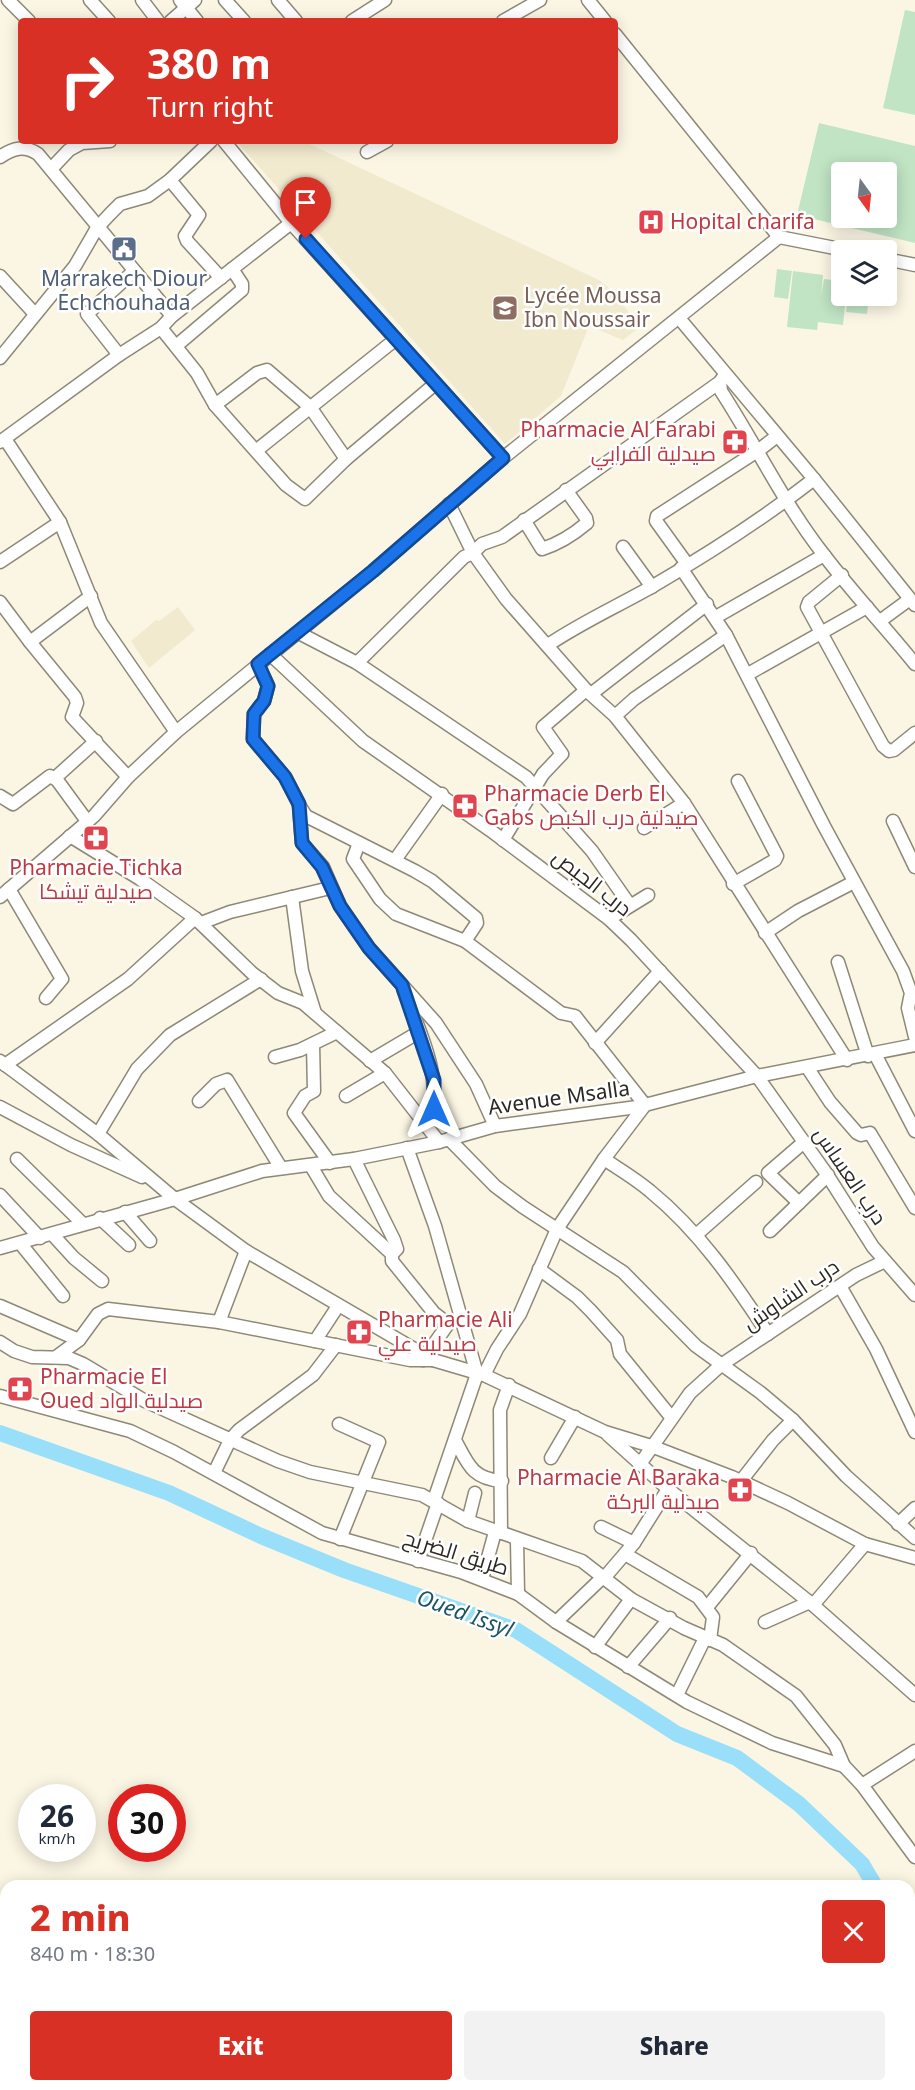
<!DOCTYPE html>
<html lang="en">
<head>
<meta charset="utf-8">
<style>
  :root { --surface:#fff; --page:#f2f2f3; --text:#1f2937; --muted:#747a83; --accent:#d93025 }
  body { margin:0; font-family:"Noto Sans",Cairo,sans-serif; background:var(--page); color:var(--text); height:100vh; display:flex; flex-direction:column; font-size:22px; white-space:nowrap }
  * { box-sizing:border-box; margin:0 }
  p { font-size:20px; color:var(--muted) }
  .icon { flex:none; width:33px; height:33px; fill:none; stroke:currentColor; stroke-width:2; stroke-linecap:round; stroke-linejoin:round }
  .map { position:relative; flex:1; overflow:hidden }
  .panel { position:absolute; left:0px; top:1880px; width:915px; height:212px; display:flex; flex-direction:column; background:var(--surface); border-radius:18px 18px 0 0; box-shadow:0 3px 15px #0003 }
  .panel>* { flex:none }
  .guide { position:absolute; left:18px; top:18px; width:600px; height:126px; border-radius:6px; box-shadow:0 3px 15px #0003; background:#d93025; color:#fff; overflow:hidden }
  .needle { width:39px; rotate:165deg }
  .fabs { position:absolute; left:831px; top:162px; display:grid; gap:12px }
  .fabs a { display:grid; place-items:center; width:66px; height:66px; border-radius:6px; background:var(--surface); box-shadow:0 3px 15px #0003; font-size:30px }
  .speed { position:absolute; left:18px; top:1784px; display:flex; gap:12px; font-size:30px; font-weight:700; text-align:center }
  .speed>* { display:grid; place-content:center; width:78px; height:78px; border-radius:50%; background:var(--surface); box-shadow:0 3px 15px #0003; line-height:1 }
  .speed small { font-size:15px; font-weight:400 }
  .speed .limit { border:9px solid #d22; background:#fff; color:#111 }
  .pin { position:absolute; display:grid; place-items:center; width:51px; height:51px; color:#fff; margin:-62px -26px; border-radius:50% 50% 50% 0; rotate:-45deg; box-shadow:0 0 6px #0007 }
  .pin .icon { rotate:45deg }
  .me { position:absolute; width:66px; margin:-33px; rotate:0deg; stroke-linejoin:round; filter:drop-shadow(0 0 4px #0008) }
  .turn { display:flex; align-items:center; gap:21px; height:126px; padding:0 30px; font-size:27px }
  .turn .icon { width:78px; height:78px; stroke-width:2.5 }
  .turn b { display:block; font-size:42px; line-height:51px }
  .round { display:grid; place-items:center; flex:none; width:63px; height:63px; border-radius:6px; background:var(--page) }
  .overview { display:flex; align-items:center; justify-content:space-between; height:102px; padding:0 30px }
  h1 { font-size:36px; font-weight:800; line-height:45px; color:var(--accent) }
  .button { display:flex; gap:12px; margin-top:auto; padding:12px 30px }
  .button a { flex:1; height:69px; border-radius:6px; background:var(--accent); color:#fff; font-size:24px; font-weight:800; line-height:69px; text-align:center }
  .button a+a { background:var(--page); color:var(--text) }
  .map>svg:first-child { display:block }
  .built { fill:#f2eacf }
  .green { fill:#c0e4c4; fill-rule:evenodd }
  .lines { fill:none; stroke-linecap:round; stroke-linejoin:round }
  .river { stroke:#99dffa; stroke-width:16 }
  .minor-casing { stroke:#8d8877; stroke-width:15 }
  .minor { stroke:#fff; stroke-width:12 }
  .route-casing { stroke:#114b97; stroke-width:15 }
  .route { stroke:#1a73e8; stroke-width:10 }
  .labels { text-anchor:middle; stroke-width:5; stroke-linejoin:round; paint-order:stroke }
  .health-label { font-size:21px; fill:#be3a42; stroke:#fff; text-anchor:start }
  .service-label { font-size:21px; fill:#4e5e75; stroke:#fff }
  .education-label { font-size:21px; fill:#785e54; stroke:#fff; text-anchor:start }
  .street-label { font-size:21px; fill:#2c2922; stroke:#fff }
  .water-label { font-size:22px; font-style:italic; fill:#1c5467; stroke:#fff }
</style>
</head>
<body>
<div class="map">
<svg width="915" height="2090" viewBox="0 0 915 2090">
  <rect width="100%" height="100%" fill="#fbf6e3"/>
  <g class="built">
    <polygon points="236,141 303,141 599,280 612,290 640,327 623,340 589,326 561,396 505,444"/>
    <polygon points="178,607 195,630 149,668 131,641 156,620 159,621"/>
  </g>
  <g class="green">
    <polygon points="905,10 915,12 915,115 883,108"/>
    <path d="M819 123 915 146V243L797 215ZM886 172V218H842V172Z"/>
    <polygon points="777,269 792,271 788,299 774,297"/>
    <polygon points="793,271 823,275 821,295 824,279 841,281 842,296 846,296 843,325 818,322 817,330 787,327"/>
    <polygon points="848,296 869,296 867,314 846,312"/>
  </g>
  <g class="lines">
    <g class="river">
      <polyline points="0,1433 169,1493 261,1536 344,1570 516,1630 677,1734 737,1758 799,1804 862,1864 875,1886"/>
      <polyline points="909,1934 915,1939"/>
    </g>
    <defs>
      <g id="minor">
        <polyline points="8,0 29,21"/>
        <polyline points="90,0 109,21"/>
        <polyline points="142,0 158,21"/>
        <polyline points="180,0 197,21"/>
        <polyline points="225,0 244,21"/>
        <polyline points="278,0 296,21"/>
        <polyline points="588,0 605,21"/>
        <polyline points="171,21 195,0"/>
        <polyline points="352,21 385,0"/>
        <polyline points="503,21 540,0"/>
        <polyline points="615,34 779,237 845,250"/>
        <polyline points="224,141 291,223 503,458"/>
        <polyline points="367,152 387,141"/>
        <path d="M0 157C13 148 24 145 38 154L172 316"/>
        <polyline points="51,169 69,150 82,143 110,141"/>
        <polyline points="170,180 199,215 185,236 187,241 221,278"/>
        <polyline points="886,259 915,265"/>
        <polyline points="0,276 35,314"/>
        <polyline points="679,318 814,479 915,605"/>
        <polyline points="161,328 197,373 215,405 286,485 305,499 346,459 435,384"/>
        <polyline points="176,346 242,290 242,284 232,269"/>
        <polyline points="119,355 87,314 134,271"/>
        <polyline points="0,358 75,266 97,228 110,214 120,204 148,196 170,180 211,141"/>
        <path d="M724 376 720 382 721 391C756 445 784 504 824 555 852 592 885 627 915 664"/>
        <polyline points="215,405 257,373 267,370 310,407 346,459"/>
        <polyline points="5,439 60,522 101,623 176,732"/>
        <polyline points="0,442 119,355 161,328 172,316 291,223"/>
        <polyline points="257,450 396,339"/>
        <polyline points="449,504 473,553 506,599 586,690 615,716 684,803 847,1060"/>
        <path d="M524 520 542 549C558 544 574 534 587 523L586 518 566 490"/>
        <polyline points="623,547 652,587"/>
        <polyline points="0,562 60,522"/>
        <polyline points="687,564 656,521 657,516 759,450 777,436"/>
        <polyline points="681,568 726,635 824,826 903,971 911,993 908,1008 915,1037"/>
        <polyline points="842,575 809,602 807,607 883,746 889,751 894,750 915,733"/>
        <polyline points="0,602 30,642 75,697 77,703 72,717 128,777"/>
        <polyline points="716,617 824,555"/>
        <polyline points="880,621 910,599"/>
        <polyline points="299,633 357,663 526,777 592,851 629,904"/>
        <polyline points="30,642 91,596"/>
        <path d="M548 645C582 622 618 606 653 586 708 554 764 518 814 479"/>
        <polyline points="270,654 363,741 490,830 609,919 631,940 757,1076 826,1173 873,1247 915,1295"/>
        <polyline points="357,663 464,557 473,553 482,544 502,537 720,382"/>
        <polyline points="258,664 268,686 264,701 254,714 253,739 285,777 299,804 302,843 323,867 340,906 369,948 436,1023 476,1084 495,1126"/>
        <polyline points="748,674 867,607"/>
        <polyline points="591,694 707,604"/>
        <polyline points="615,716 634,699 726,635"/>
        <polyline points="55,778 96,741"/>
        <polyline points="0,796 13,804 50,776 57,780 87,821"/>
        <polyline points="299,805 306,816 415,871 432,881 476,918 477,923 465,941"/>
        <polyline points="893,821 915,867"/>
        <polyline points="644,828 684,803"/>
        <polyline points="70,836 140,879 195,918 252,973 278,993 303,1003 385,1073 439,1142"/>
        <polyline points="503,840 543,774 562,754 543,727 586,690"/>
        <polyline points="359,843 353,859 380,899 396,914 465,941 561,1013 575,1016 645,1105 604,1159 557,1229 520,1314 497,1349 484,1375"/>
        <polyline points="395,860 442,794"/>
        <polyline points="733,884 775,860 777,856 738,781"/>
        <polyline points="9,889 62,979 46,998"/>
        <polyline points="0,897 94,816 128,777 176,732 373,571 503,458 779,237"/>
        <polyline points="292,897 302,971 315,1013"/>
        <polyline points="609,919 648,895"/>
        <polyline points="201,923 230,912 330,888"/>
        <polyline points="765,933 798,911 854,882"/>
        <polyline points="838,962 868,1056"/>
        <path d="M404 991C418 1027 448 1088 426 1124"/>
        <polyline points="595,1043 660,971"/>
        <polyline points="313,1044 314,1091 305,1096 294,1113 330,1163"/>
        <polyline points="875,1054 915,1131"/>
        <polyline points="275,1057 300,1050 337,1032"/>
        <polyline points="0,1061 98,1134 175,1199 246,1251 433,1360 484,1375 605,1432 651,1446 732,1477 788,1503 865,1544 915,1558"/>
        <polyline points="370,1061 419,1032"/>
        <polyline points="5,1065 128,979 195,918"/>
        <polyline points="807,1067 830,1102 857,1133 861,1135 870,1133 915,1208"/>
        <polyline points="346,1096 385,1073"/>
        <polyline points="199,1101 216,1084 227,1080 281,1168"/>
        <polyline points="0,1107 71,1145 142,1177"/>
        <polyline points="98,1134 137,1069 170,1035 261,979"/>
        <polyline points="449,1139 495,1186 523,1207 623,1272 696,1346 761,1393 793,1420 846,1476 915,1538"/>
        <polyline points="407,1148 435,1226 477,1374 434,1500"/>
        <polyline points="17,1159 83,1224"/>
        <polyline points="354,1159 394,1240 397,1249 392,1254"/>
        <path d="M604 1159C619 1169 636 1179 650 1191 699 1231 734 1282 768 1334"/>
        <polyline points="311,1166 329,1196 392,1254 392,1261 434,1313 448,1324 459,1318"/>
        <polyline points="0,1195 40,1238"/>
        <polyline points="799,1203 768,1173 804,1142"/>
        <polyline points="125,1212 150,1241"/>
        <polyline points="100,1218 129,1245"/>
        <polyline points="770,1231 828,1175"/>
        <polyline points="52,1234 74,1258 102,1281"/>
        <polyline points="696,1235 756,1182"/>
        <polyline points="20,1243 63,1296"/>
        <polyline points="0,1248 175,1199 262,1171 354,1159 439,1142 495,1126 637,1107 757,1076 915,1045"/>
        <polyline points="539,1269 577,1297 591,1311 617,1340 620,1354 671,1417"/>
        <polyline points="840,1286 876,1349 915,1432"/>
        <polyline points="0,1306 79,1340"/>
        <polyline points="219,1322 246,1251"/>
        <polyline points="315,1341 338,1306"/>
        <polyline points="0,1342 14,1351 32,1357 69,1358 83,1364 145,1401 278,1461 310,1472 422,1495 468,1521 582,1561 631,1599 684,1628 723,1645 796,1696 835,1745 844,1766"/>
        <polyline points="56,1357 79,1340 98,1314 108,1309 219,1322 410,1360 432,1360"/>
        <polyline points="423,1360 448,1324"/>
        <polyline points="0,1396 130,1431 174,1452 322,1533 461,1572 518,1594 556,1622 687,1702 772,1743 844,1766 862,1785 915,1857"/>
        <polyline points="339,1424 379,1442 340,1539"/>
        <polyline points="608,1435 668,1489 813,1605 915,1695"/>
        <path d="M455 1440C468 1464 472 1479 502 1481"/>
        <polyline points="551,1458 575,1417"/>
        <polyline points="640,1464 690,1393 721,1365 856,1275 885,1261"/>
        <polyline points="214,1473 230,1440 239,1430 313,1375 336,1345"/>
        <polyline points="741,1481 773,1440 793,1420"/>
        <polyline points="468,1521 475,1493"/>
        <polyline points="898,1524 915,1508"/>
        <polyline points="601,1527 634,1543"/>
        <polyline points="501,1533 500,1410 509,1385"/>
        <polyline points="517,1540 518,1594"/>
        <polyline points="625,1554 698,1597 713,1617 710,1640"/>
        <polyline points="418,1561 438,1503"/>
        <polyline points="605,1577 634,1543 668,1489"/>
        <polyline points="482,1579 495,1532"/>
        <polyline points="813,1605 865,1544"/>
        <polyline points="708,1606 751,1553"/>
        <polyline points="556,1622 604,1576"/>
        <polyline points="765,1622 810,1602"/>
        <polyline points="595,1647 631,1599"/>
        <polyline points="628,1667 670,1618"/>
        <polyline points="677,1695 705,1638"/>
        <polyline points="862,1785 915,1751"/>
      </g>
    </defs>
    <use href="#minor" class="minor-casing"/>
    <use href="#minor" class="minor"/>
  </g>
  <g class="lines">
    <defs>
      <polyline id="route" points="306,239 503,458 373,571 258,664 268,686 264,701 254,714 253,739 285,777 299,804 302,843 322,867 340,906 369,948 402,985 434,1080 434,1109"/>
    </defs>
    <use href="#route" class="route-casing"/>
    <use href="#route" class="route"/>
  </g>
  <defs>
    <symbol id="hospital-square" viewBox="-11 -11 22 22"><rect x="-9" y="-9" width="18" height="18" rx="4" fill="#e0444e" stroke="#fff"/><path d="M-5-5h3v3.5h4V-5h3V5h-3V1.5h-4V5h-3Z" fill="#fff"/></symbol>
    <symbol id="civic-square" viewBox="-11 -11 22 22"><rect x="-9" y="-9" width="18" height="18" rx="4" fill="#5c6f8a" stroke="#fff"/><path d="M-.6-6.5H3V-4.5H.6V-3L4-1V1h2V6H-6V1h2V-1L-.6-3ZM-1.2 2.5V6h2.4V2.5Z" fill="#fff"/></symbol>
    <symbol id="school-square" viewBox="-11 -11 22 22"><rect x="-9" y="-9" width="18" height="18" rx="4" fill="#8d6e63" stroke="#fff"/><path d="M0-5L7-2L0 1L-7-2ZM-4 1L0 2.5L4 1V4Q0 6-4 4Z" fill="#fff"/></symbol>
    <symbol id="pharmacy-square" viewBox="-11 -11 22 22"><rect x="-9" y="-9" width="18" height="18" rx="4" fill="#e0444e" stroke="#fff"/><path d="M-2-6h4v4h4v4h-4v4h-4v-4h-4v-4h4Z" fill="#fff"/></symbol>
  </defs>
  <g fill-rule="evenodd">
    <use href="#hospital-square" x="636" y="207" width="30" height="30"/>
    <use href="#civic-square" x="109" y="234" width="30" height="30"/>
    <use href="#school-square" x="490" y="293" width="30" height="30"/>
    <use href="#pharmacy-square" x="720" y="427" width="30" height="30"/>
    <use href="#pharmacy-square" x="450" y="791" width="30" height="30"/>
    <use href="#pharmacy-square" x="81" y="823" width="30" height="30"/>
    <use href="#pharmacy-square" x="344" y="1317" width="30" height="30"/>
    <use href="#pharmacy-square" x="5" y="1374" width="30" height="30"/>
    <use href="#pharmacy-square" x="725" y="1475" width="30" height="30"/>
  </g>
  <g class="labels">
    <g class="health-label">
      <text x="670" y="229">Hopital charifa</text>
      <text x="716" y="437" text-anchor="end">Pharmacie Al Farabi<tspan x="716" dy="24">صيدلية الفرابي</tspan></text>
      <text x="484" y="801">Pharmacie Derb El<tspan x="484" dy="24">Gabs صيدلية درب الكبص</tspan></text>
      <text x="96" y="875" text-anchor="middle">Pharmacie Tichka<tspan x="96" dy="24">صيدلية تيشكا</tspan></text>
      <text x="378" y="1327">Pharmacie Ali<tspan x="378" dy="24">صيدلية علي</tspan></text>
      <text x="40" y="1384">Pharmacie El<tspan x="40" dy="24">Oued صيدلية الواد</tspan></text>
      <text x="720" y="1485" text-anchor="end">Pharmacie Al Baraka<tspan x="720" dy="24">صيدلية البركة</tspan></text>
    </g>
    <g class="service-label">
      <text x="124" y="286">Marrakech Diour<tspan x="124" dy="24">Echchouhada</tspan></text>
    </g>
    <g class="education-label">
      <text x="524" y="303">Lycée Moussa<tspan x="524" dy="24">Ibn Noussair</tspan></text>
    </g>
    <g class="street-label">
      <text transform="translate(592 883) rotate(38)" y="7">درب الجبص</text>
      <text transform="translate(559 1098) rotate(-8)" y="7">Avenue Msalla</text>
      <text transform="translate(850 1176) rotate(56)" y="7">درب العساس</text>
      <text transform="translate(791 1295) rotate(-34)" y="7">درب الشاوش</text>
      <text transform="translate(456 1553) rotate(17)" y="7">طريق الضريح</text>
    </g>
    <g class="water-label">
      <text transform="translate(465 1613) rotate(20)" y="8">Oued Issyl</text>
    </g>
  </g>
</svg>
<div class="fabs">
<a><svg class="needle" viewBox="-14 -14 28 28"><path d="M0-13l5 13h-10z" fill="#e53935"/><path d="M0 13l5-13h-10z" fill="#747a83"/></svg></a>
<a><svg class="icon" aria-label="layers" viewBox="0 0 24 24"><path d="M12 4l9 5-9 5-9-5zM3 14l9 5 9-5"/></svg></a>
</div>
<div class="speed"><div>26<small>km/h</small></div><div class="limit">30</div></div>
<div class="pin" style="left:306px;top:239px;background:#d93025"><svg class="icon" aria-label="arrive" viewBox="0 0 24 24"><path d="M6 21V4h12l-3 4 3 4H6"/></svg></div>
<svg class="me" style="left:434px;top:1109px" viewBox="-20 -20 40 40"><path d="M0-17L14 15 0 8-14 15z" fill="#1a73e8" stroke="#fff" stroke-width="4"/></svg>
<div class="guide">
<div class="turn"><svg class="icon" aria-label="right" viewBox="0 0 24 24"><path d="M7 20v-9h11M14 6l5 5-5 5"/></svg><div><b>380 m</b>Turn right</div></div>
</div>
<section class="panel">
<div class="overview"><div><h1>2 min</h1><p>840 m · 18:30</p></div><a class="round" style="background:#d93025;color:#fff"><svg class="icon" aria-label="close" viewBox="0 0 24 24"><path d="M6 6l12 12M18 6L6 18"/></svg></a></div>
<div class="button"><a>Exit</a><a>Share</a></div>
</section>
</div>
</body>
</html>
